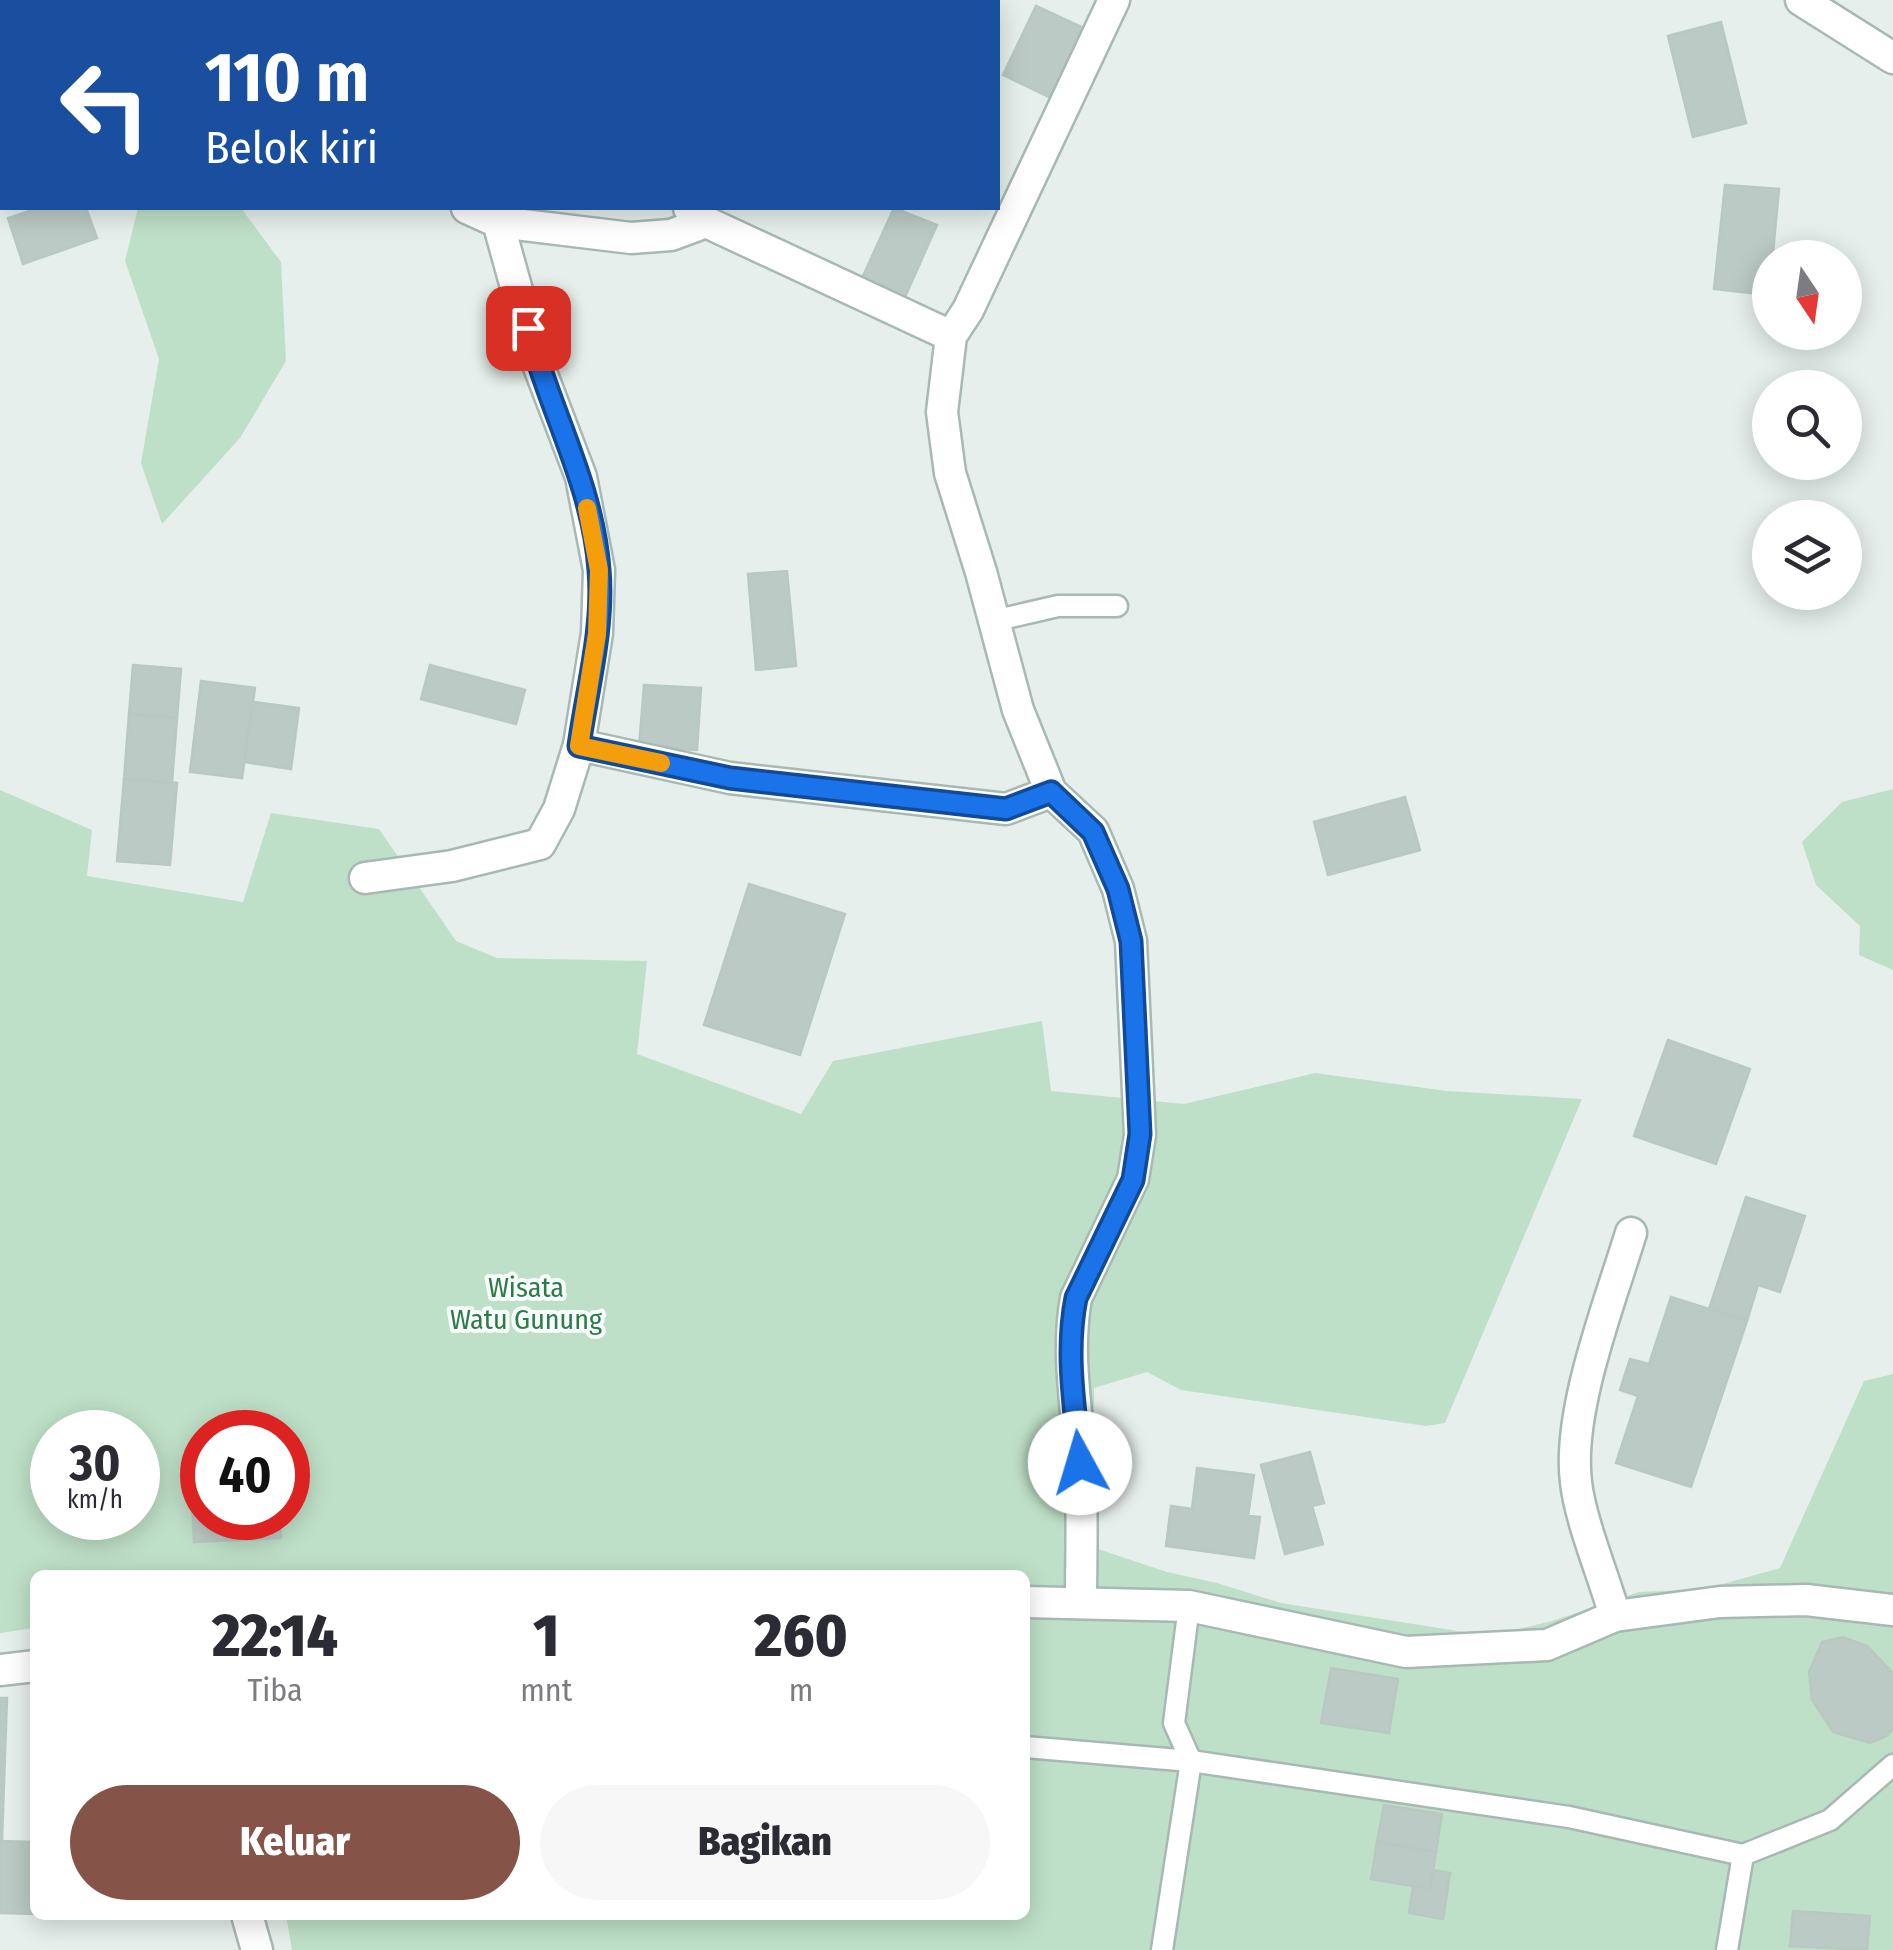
<!DOCTYPE html>
<html lang="id">
<head>
<meta charset="utf-8">
<style>
  :root { --surface:#fff; --page:#f7f7f7; --text:#2b2b33; --muted:#7c7c81; --accent:#855347 }
  body { margin:0; font-family:"Fira Sans Condensed",sans-serif; background:var(--page); color:var(--text); height:100vh; display:flex; flex-direction:column; font-size:38px; white-space:nowrap }
  * { box-sizing:border-box; margin:0 }
  p { font-size:32px; color:var(--muted) }
  .icon { flex:none; width:55px; height:55px; fill:none; stroke:currentColor; stroke-width:2; stroke-linecap:round; stroke-linejoin:round }
  .map { position:relative; flex:1; overflow:hidden }
  .panel { position:absolute; left:30px; top:1570px; width:1000px; height:350px; display:flex; flex-direction:column; background:var(--surface); border-radius:15px; box-shadow:0 5px 25px #0003 }
  .panel>* { flex:none }
  .top-card { position:absolute; left:0px; top:0px; width:1000px; height:210px; box-shadow:0 5px 25px #0003; background:#1a4fa0; color:#fff; overflow:hidden }
  .needle { width:65px; rotate:167deg }
  .fabs { position:absolute; left:1752px; top:240px; display:grid; gap:20px }
  .fabs a { display:grid; place-items:center; width:110px; height:110px; border-radius:50%; background:var(--surface); box-shadow:0 5px 25px #0003; font-size:50px }
  .speed { position:absolute; left:30px; top:1410px; display:flex; gap:20px; font-size:50px; font-weight:700; text-align:center }
  .speed>* { display:grid; place-content:center; width:130px; height:130px; border-radius:50%; background:var(--surface); box-shadow:0 5px 25px #0003; line-height:1 }
  .speed small { font-size:25px; font-weight:400 }
  .speed .limit { border:15px solid #d22; background:#fff; color:#111 }
  .pin { position:absolute; display:grid; place-items:center; width:85px; height:85px; color:#fff; margin:-42px; border-radius:20px; box-shadow:0 5px 15px #0006 }
  .me { position:absolute; width:110px; margin:-55px; rotate:354deg; stroke-linejoin:round; filter:drop-shadow(0 0 8px #0008) }
  .turn { display:flex; align-items:center; gap:35px; height:210px; padding:0 40px; font-size:45px }
  .turn .icon { width:130px; height:130px; stroke-width:2.5 }
  .turn b { display:block; font-size:70px; line-height:85px }
  .eta { display:flex; justify-content:space-evenly; align-items:center; height:170px; text-align:center }
  .eta b { font-size:60px; font-weight:800; line-height:70px }
  .cta { display:flex; gap:20px; margin-top:auto; padding:20px 40px }
  .cta a { flex:1; height:115px; border-radius:60px; background:var(--accent); color:#fff; font-size:40px; font-weight:800; line-height:115px; text-align:center }
  .cta a+a { background:var(--page); color:var(--text) }
  .map>svg:first-child { display:block }
  .green { fill:#bfe0c8; fill-rule:evenodd }
  .building { fill:#bbcac4; stroke:#b8c9c2; stroke-width:2.5 }
  .lines { fill:none; stroke-linecap:round; stroke-linejoin:round }
  .service-casing { stroke:#a8b8b2; stroke-width:25 }
  .minor-casing { stroke:#a8b8b2; stroke-width:35 }
  .tertiary-casing { stroke:#a8b8b2; stroke-width:35 }
  .service { stroke:#fff; stroke-width:20 }
  .minor { stroke:#fff; stroke-width:30 }
  .tertiary { stroke:#fff; stroke-width:30 }
  .route-casing { stroke:#114b97; stroke-width:25 }
  .route { stroke:#1a73e8; stroke-width:18 }
  .slow { stroke:#f59e0b; stroke-width:18 }
  .labels { text-anchor:middle; stroke-width:8; stroke-linejoin:round; paint-order:stroke }
  .park-label { font-size:28px; fill:#2d7a4b; stroke:#f7fbf9 }
</style>
</head>
<body>
<div class="map">
<svg width="1893" height="1950" viewBox="0 0 1893 1950">
  <rect width="100%" height="100%" fill="#e6efeb"/>
  <g class="green">
    <polygon points="138,208 241,208 281,262 286,361 240,438 162,524 141,463 159,359 125,261"/>
    <polygon points="1893,789 1893,970 1859,955 1860,926 1816,885 1802,842 1842,802"/>
    <path d="M0 790 92 830 87 876 243 902 271 813 379 829 456 941 497 958 647 961 637 1054 801 1114 833 1061 1042 1021 1051 1091 1184 1104 1315 1073 1447 1091 1582 1099 1445 1423 1426 1426 1181 1390 1147 1372 1094 1388 1095 1548 1167 1572 1217 1583 1281 1603 1489 1636 1552 1621 1639 1592 1705 1589 1780 1568 1864 1381 1893 1374V1950H292L286 1915H1025V1575H35V1628L0 1633ZM52 1432H138V1518H52ZM202 1432H288V1518H202Z"/>
  </g>
  <g class="building">
    <polygon points="1036,6 1084,28 1051,98 1003,75"/>
    <polygon points="1721,22 1746,123 1693,137 1668,36"/>
    <polygon points="2,32 2,103 0,104 0,33"/>
    <polygon points="1725,185 1779,189 1769,295 1714,289"/>
    <polygon points="39,208 86,208 97,238 23,264 8,218"/>
    <polygon points="894,208 937,225 901,306 858,287"/>
    <polygon points="787,571 796,666 756,670 748,574"/>
    <polygon points="133,665 181,669 177,718 129,714"/>
    <polygon points="430,665 525,690 516,724 421,699"/>
    <polygon points="201,681 255,688 242,778 190,772"/>
    <polygon points="644,685 701,688 697,750 639,747"/>
    <polygon points="253,702 299,708 291,769 244,762"/>
    <polygon points="129,714 177,718 172,783 124,779"/>
    <polygon points="124,779 177,783 170,865 117,861"/>
    <polygon points="1405,797 1420,850 1328,875 1314,822"/>
    <polygon points="749,884 845,914 800,1055 704,1025"/>
    <polygon points="1668,1040 1750,1069 1716,1164 1634,1136"/>
    <polygon points="1746,1197 1805,1216 1780,1292 1758,1285 1747,1321 1709,1309"/>
    <polygon points="1671,1297 1747,1321 1691,1487 1616,1463 1638,1396 1620,1390 1630,1359 1649,1364"/>
    <polygon points="1310,1452 1324,1503 1312,1506 1323,1544 1285,1554 1261,1465"/>
    <polygon points="190,1457 202,1457 202,1518 280,1518 281,1538 194,1542"/>
    <polygon points="1197,1468 1254,1475 1248,1516 1260,1517 1254,1558 1166,1546 1171,1506 1192,1509"/>
    <polygon points="1843,1637 1867,1646 1893,1673 1893,1729 1887,1736 1870,1743 1833,1732 1812,1700 1809,1672 1822,1642"/>
    <polygon points="1331,1668 1398,1679 1389,1733 1321,1723"/>
    <polygon points="0,1698 7,1698 2,1841 0,1841"/>
    <polygon points="1384,1805 1442,1814 1436,1852 1377,1842"/>
    <polygon points="0,1841 35,1842 35,1914 0,1913"/>
    <polygon points="1377,1842 1436,1852 1430,1889 1371,1879"/>
    <polygon points="1433,1870 1450,1873 1443,1919 1409,1913 1413,1886 1430,1889"/>
    <polygon points="1793,1911 1870,1916 1867,1950 1790,1946"/>
    <polygon points="82,1915 191,1915 191,1918"/>
  </g>
  <g class="lines">
    <defs>
      <g id="service">
        <polyline points="993,621 1058,606 1117,606"/>
        <polyline points="1025,1747 1191,1761 1569,1817 1743,1855 1830,1820 1893,1765"/>
        <polyline points="1162,1950 1191,1761 1174,1723 1189,1606"/>
        <polyline points="1727,1950 1743,1855"/>
      </g>
      <g id="minor">
        <polyline points="252,0 254,2"/>
        <polyline points="488,0 490,2"/>
        <polyline points="1801,0 1893,58"/>
        <polyline points="467,208 498,222 536,359 581,477 599,570 597,633 579,745"/>
        <polyline points="689,208 706,222 951,336"/>
        <polyline points="498,222 631,238 671,235 706,222"/>
        <polyline points="365,878 452,866 540,844 559,809 579,745 730,778 1006,809 1051,792"/>
        <path d="M1615 1616C1604 1577 1580 1520 1576 1482 1567 1411 1610 1302 1631 1233"/>
        <polyline points="247,1915 257,1950"/>
      </g>
      <g id="tertiary">
        <path d="M1081 1601C1081 1555 1083 1507 1080 1461 1077 1406 1066 1354 1076 1298L1133 1179 1140 1135 1131 941 1118 889 1093 831 1051 792 1018 710 981 572 950 473 942 412 951 336 968 310 1114 0"/>
        <polyline points="1025,1602 1189,1606 1406,1652 1547,1645 1615,1616 1720,1602 1806,1600 1893,1610"/>
        <polyline points="0,1670 35,1666"/>
      </g>
    </defs>
    <use href="#service" class="service-casing"/>
    <use href="#minor" class="minor-casing"/>
    <use href="#tertiary" class="tertiary-casing"/>
    <use href="#service" class="service"/>
    <use href="#minor" class="minor"/>
    <use href="#tertiary" class="tertiary"/>
  </g>
  <g class="lines">
    <defs>
      <path id="route" d="M528 328C549 409 593 485 599 570 604 628 587 689 579 746L730 778 1006 809 1051 792 1093 832 1118 889 1131 941 1140 1134 1133 1180 1076 1298C1065 1353 1075 1408 1080 1463"/>
    </defs>
    <use href="#route" class="route-casing"/>
    <use href="#route" class="route"/>
    <polyline class="slow" points="587,508 599,570 597,634 579,746 661,763"/>
  </g>
  <g class="labels">
    <g class="park-label">
      <text x="526" y="1297">Wisata<tspan x="526" dy="32">Watu Gunung</tspan></text>
    </g>
  </g>
</svg>
<div class="fabs">
<a><svg class="needle" viewBox="-14 -14 28 28"><path d="M0-13l5 13h-10z" fill="#e53935"/><path d="M0 13l5-13h-10z" fill="#7c7c81"/></svg></a>
<a><svg class="icon" aria-label="search" viewBox="0 0 24 24"><circle cx="10" cy="10" r="6"/><path d="M15 15l6 6"/></svg></a>
<a><svg class="icon" aria-label="layers" viewBox="0 0 24 24"><path d="M12 4l9 5-9 5-9-5zM3 14l9 5 9-5"/></svg></a>
</div>
<div class="speed"><div>30<small>km/h</small></div><div class="limit">40</div></div>
<div class="pin" style="left:528px;top:328px;background:#d93025"><svg class="icon" aria-label="arrive" viewBox="0 0 24 24"><path d="M6 21V4h12l-3 4 3 4H6"/></svg></div>
<svg class="me" style="left:1080px;top:1463px" viewBox="-20 -20 40 40"><circle r="19" fill="#fff"/><path d="M0-13L10 11 0 6-10 11z" fill="#1a73e8"/></svg>
<div class="top-card">
<div class="turn"><svg class="icon" aria-label="left" viewBox="0 0 24 24"><path d="M17 20v-9H6M10 6l-5 5 5 5"/></svg><div><b>110 m</b>Belok kiri</div></div>
</div>
<section class="panel">
<div class="eta">
<div><b>22:14</b><p>Tiba</p></div>
<div><b>1</b><p>mnt</p></div>
<div><b>260</b><p>m</p></div>
</div>
<div class="cta"><a>Keluar</a><a>Bagikan</a></div>
</section>
</div>
</body>
</html>
